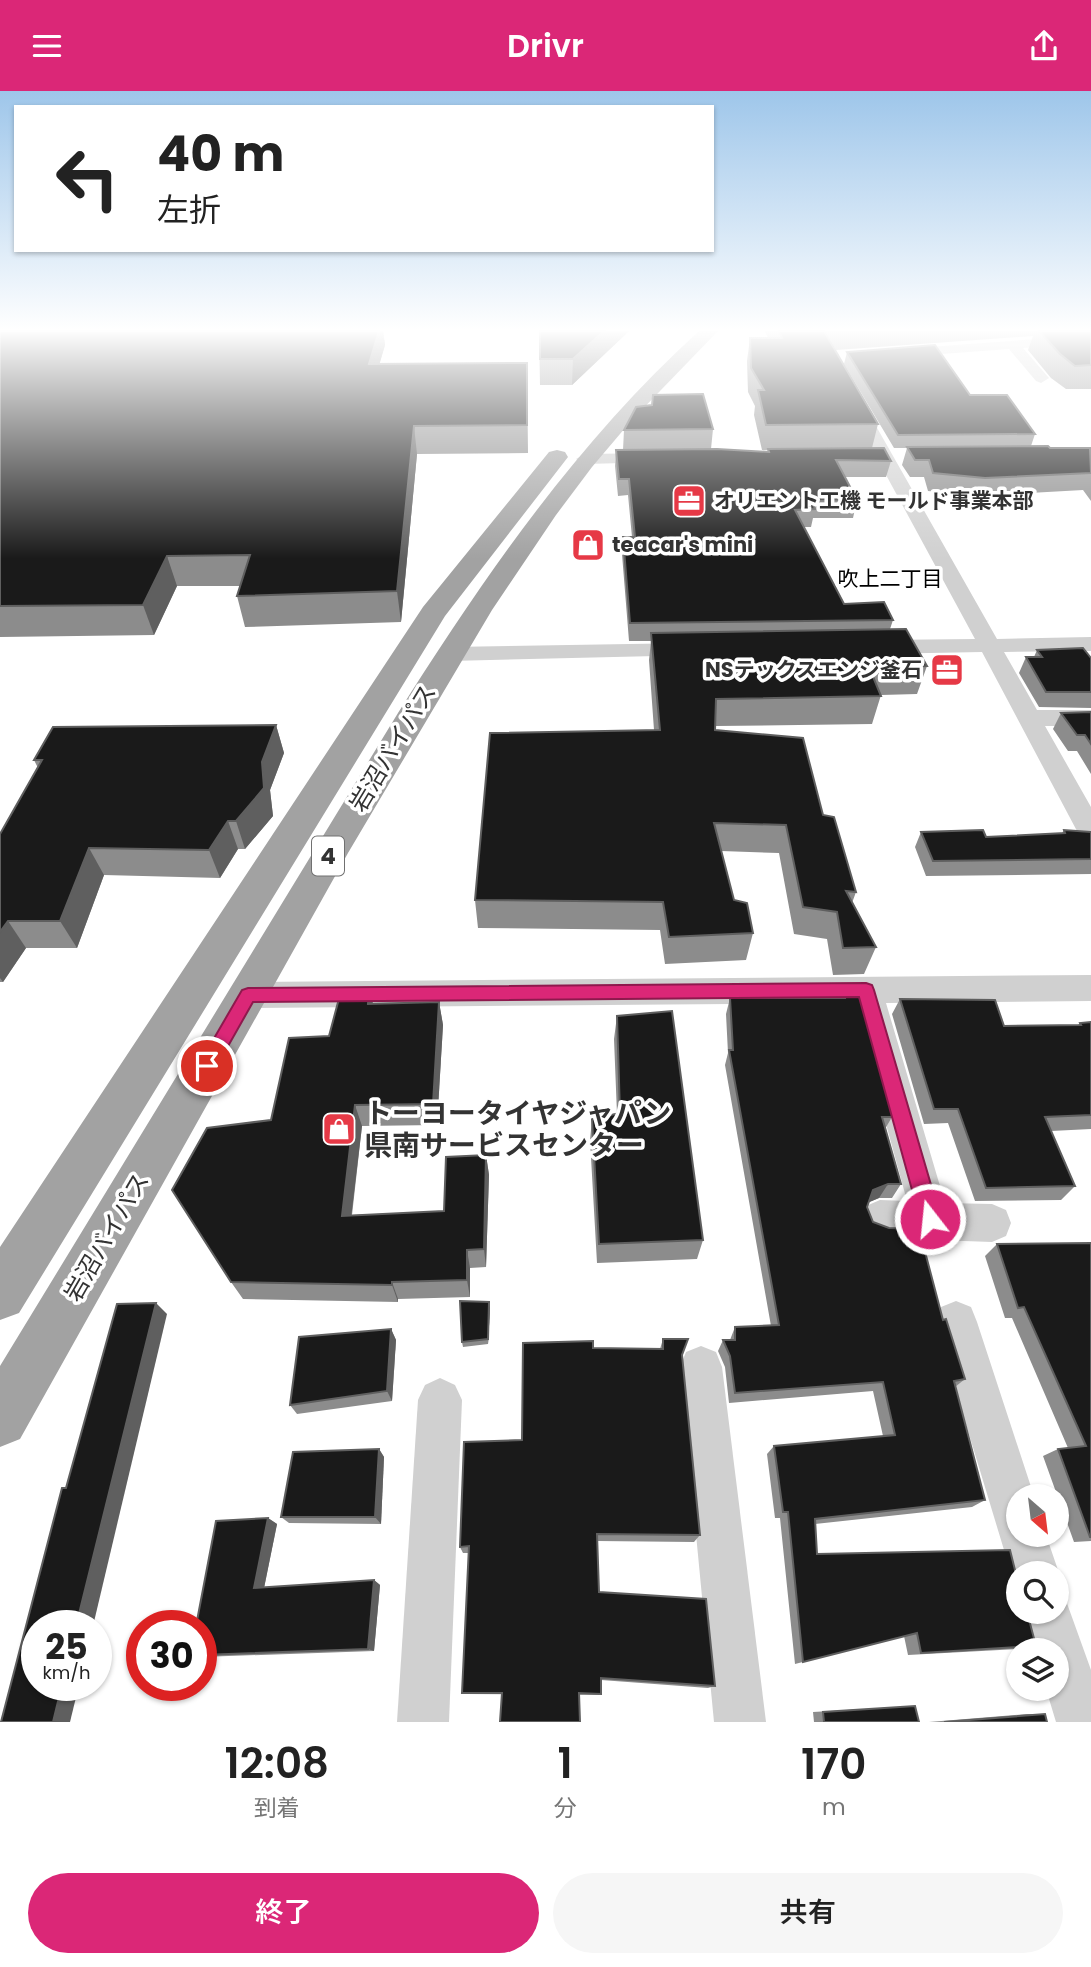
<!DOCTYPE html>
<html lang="ja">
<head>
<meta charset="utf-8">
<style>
  :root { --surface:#fff; --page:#f6f6f6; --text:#222; --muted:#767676; --accent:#db2777 }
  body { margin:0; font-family:Poppins,"Noto Sans JP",sans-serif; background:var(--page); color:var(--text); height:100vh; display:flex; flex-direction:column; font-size:26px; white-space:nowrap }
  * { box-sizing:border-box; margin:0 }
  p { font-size:23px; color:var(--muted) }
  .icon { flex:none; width:38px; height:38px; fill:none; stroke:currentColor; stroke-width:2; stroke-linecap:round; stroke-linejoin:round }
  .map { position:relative; height:1631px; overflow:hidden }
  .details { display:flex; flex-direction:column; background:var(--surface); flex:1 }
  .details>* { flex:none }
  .banner { position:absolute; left:14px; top:14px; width:700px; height:147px; border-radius:0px; box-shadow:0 2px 5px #0004; background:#fff; color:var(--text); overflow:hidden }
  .needle { width:46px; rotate:152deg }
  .buttons { position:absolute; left:1006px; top:1393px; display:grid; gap:14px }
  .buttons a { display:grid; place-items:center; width:63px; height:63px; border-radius:50%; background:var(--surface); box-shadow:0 2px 5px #0004; font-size:35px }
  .speed { position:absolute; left:21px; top:1519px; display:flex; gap:14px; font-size:35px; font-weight:700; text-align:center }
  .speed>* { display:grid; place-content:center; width:91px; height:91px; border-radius:50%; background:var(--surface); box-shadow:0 2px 5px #0004; line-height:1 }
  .speed small { font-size:18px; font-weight:400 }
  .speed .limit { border:10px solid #d22; background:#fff; color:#111 }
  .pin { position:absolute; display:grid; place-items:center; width:60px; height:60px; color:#fff; margin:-30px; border:4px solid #fff; border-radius:50%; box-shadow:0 2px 7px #0007 }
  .me { position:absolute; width:77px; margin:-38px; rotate:344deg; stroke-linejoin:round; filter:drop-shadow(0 0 5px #0008) }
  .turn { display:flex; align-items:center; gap:24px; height:147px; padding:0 28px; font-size:32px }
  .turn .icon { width:91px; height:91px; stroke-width:2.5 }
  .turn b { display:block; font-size:49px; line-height:60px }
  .eta { display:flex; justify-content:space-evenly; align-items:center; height:119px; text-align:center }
  .eta b { font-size:42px; font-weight:600; line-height:49px }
  .button { display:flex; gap:14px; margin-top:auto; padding:14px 28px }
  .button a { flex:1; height:80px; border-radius:42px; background:var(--accent); color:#fff; font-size:28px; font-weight:600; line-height:80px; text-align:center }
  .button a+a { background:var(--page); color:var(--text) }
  header { display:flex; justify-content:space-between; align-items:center; height:91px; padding:0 28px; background:var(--accent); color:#fff; font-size:32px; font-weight:600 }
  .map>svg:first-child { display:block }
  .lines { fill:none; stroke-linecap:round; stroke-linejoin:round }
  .minor { fill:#d0d0d0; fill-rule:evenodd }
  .trunk { fill:#a2a2a2; fill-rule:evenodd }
  .wall { fill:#8c8c8c }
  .shaded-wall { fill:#5f5f5f }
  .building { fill:#1a1a1a; stroke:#5f5f5f; stroke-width:2 }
  .route { fill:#db2777; stroke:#8e194d; stroke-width:2 }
  .labels { text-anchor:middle; stroke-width:7; stroke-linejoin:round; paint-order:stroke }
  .far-poi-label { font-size:21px; font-weight:bold; fill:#333; stroke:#fff; text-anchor:start }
  .far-neighbourhood-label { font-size:21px; fill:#000; stroke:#fff }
  .shield { fill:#fff; stroke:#707070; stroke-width:2 }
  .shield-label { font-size:23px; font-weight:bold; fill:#333 }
  .street-label { font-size:24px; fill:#333; stroke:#fff }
  .near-poi-label { font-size:28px; font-weight:bold; fill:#333; stroke:#fff; text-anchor:start }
</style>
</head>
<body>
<header><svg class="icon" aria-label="menu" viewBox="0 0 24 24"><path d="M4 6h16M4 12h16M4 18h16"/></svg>Drivr<svg class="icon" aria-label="share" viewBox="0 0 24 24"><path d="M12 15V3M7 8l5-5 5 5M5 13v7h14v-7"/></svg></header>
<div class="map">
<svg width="1091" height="1631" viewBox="0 0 1091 1631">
  <rect width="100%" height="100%" fill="#fff"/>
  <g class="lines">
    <g class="minor">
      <polygon points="808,240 822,240 997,548 1091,546 1091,560 1004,561 1037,619 1091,619 1091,635 1045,635 1091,716 1091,750 1081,747 1077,740 982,561 877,563 869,561 866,556 869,551 877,549 975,548"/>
      <polygon points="1091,244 1091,252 1023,257 1049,287 1041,292 1036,290 1009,258 901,266 894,262 901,258"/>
      <polygon points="657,362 663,363 666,367 663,371 585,373 576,368 585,363"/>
      <polygon points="691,552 699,554 702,559 699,564 450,570 442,568 439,563 442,558 450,556"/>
      <polygon points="1091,884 1091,910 886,912 945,1112 992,1113 1006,1119 1011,1132 1006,1145 992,1151 880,1147 866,1141 861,1128 866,1115 880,1109 907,1110 853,912 249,917 238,913 233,904 238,895 249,891"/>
      <polygon points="956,1210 971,1216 977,1231 1034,1405 1018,1405 1018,1444 1046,1444 1059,1482 1057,1487 1057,1482 1018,1482 1018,1499 1011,1482 935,1231 941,1216"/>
      <polygon points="701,1255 716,1261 722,1276 766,1631 714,1631 680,1276 686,1261"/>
      <polygon points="440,1287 455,1294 462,1309 449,1631 397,1631 418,1309 425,1294"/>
      <polygon points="1057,1501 1064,1504 1091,1579 1091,1631 1056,1631 1046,1598 1057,1598 1057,1559 1034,1559 1022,1521 1057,1521"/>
    </g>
    <g class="trunk">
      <path d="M699 240H718L631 330 592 376 556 424 492 519 348 762 20 1348 0 1356V1275L398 622C486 483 577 351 699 240Z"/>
      <polygon points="557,359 565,361 568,366 445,525 19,1222 0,1229 0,1156 423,516 549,361"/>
    </g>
  </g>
  <g class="wall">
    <polygon points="0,240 383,240 385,254 379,273 527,272 528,362 417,363 401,531 245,536 237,505 240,495 177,495 154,544 0,546"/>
    <polygon points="539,240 629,240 572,294 540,294"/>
    <polygon points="765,240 824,240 878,333 872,357 891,370 886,386 844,386 857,409 853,427 813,427 811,436 804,436 844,513 893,529 890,538 927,575 917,603 881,604 872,633 716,635 715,639 823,724 856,801 852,812 876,856 864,883 833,884 827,848 794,843 779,762 721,760 734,809 753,842 746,869 665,873 660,839 478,837 475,809 654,639 649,569 651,550 629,550 622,463 623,446 632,446 628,404 618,405 615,375 616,359 623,359 624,339 713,338 711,358 767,361 768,359 762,359 754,324 755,315 748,301 747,270 750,247 768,247"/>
    <polygon points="825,240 1091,240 1091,298 1066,298 1051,287 1028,259 1033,245 836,259"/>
    <polygon points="847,261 970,304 1035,343 1031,355 1050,357 1091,358 1091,410 1083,399 978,405 928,400 924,386 910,386 902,374 907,357 894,357 844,273"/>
    <polygon points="1037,559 1091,567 1091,617 1039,616 1019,582 1026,566 1034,566"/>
    <polygon points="1091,621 1091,683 1077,660 1068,660 1053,638 1061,622"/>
    <polygon points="276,634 284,662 270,699 273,725 245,758 238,758 220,787 104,784 77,857 26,857 3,891 0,891 0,743 38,677 34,669"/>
    <polygon points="1064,739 1091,741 1091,783 926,785 915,756 921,741 986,746 1062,742"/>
    <polygon points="369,898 373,912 439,911 443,934 437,1034 362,1035 352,1124 444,1120 486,1064 489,1084 486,1176 470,1177 470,1206 398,1208 398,1211 243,1208 231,1191 271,1029 329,945"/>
    <polygon points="844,899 892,1026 885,1038 901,1093 892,1107 879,1107 869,1111 867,1116 873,1131 943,1229 965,1288 955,1296 985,1409 972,1416 815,1433 817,1463 1036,1555 1019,1558 908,1564 904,1545 795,1573 780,1427 775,1427 767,1363 774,1355 883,1345 873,1300 729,1312 725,1276 718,1260 723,1249 730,1249 735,1236 771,1235 725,974 728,962 726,923 730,907 841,907"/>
    <polygon points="900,908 1004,935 1078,934 1080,932 1091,931 1091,1038 1051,1040 1075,1095 1061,1109 975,1110 948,1032 924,1033 892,923"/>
    <polygon points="617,925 703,1149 697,1168 597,1172 590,1049 592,1028 617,1023 614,948"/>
    <polygon points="1091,1152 1091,1450 1074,1451 1043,1365 1058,1358 1068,1357 1012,1227 1005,1227 985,1165 997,1153"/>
    <polygon points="489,1211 490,1217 488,1253 463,1256 462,1251"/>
    <polygon points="391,1238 396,1249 392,1310 297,1323 290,1314"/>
    <polygon points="663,1248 682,1264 700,1444 694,1451 597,1450 599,1501 715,1595 708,1597 601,1589 601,1603 599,1604 465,1603 462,1602 469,1462 463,1462 460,1456 522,1349 593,1257 660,1258"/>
    <polygon points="379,1358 384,1366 381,1433 289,1432 281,1426"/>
    <polygon points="268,1427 277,1433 264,1497 374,1489 380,1494 374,1560 201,1566 201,1535"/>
    <polygon points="915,1615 919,1631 814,1631 813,1621"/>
    <polygon points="1027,1623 1045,1623 1047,1631 929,1631"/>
  </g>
  <g class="shaded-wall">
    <polygon points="379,240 383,240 385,254 372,299 369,273"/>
    <polygon points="604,240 629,240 572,294 573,268"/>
    <polygon points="414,335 417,363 401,531 397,500"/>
    <polygon points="167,465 177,495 154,544 143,514"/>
    <polygon points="276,634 284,662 270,699 273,725 245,758 236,730"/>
    <polygon points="228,730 238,758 220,787 209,759"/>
    <polygon points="89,757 104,784 77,857 60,830"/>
    <polygon points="8,830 26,857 3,891 0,887 0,841"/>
    <polygon points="369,898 375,921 368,913"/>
    <polygon points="439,911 443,934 437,1034 433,1013"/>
    <polygon points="355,1014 362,1035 349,1144 342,1125"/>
    <polygon points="486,1064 489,1084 486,1176 484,1158"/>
    <polygon points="888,1093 879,1107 865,1113 873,1099"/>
    <polygon points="467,1159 470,1177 470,1206 467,1189"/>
    <polygon points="392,1191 398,1208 398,1211 392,1194"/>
    <polygon points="489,1211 490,1217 488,1253 488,1248"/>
    <polygon points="156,1212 167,1223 93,1535 76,1535"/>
    <polygon points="391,1238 396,1249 392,1310 387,1300"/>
    <polygon points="379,1358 384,1366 381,1433 375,1426"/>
    <polygon points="268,1427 277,1433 263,1502 254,1497"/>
    <polygon points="374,1489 380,1494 374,1560 368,1558"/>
    <polygon points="62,1594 79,1594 70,1631 53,1631"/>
  </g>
  <g class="building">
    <polygon points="0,240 379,240 369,273 527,272 527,334 414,335 397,500 237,505 250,464 167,465 143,514 0,515"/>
    <polygon points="540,240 604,240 573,268 540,268"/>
    <polygon points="779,240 824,240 878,333 766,334 758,299 764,299 751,277 750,247 782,247"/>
    <polygon points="1039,240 1091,240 1091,274 1075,275 1060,263"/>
    <polygon points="935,254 970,304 1007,304 1035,343 898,344 847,261"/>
    <polygon points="703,303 713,338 624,339 636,316 652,314 653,304"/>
    <polygon points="1048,355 1050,357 1090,357 1091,382 985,387 933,382 929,369 915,369 907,356"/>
    <polygon points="884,357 891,370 836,369 857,409 812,410 815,418 795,419 844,513 884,511 893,529 630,532 623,446 635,446 629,388 619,388 616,359 717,358 769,361 768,358"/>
    <polygon points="906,538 927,575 869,576 881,605 716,608 715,639 803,647 823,724 834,726 856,801 846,800 876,856 843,857 837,821 803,816 786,734 714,732 734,809 747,812 753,842 669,846 663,811 475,809 490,642 660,639 651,542"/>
    <polygon points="1083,557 1091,567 1091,601 1046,601 1026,566 1042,566 1037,559"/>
    <polygon points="1091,621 1091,653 1085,644 1077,644 1061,622"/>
    <polygon points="276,634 262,671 264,697 236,730 228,730 209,759 89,757 60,830 8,830 0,841 0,743 42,669 34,669 53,636"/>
    <polygon points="983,739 986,746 1065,742 1064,739 1091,741 1091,768 933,770 921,741"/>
    <polygon points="369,898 368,913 439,911 433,1013 355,1014 342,1125 444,1120 446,1066 486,1064 484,1158 467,1159 467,1189 392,1191 392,1194 231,1191 172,1099 207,1037 271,1029 289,947 329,945 341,900"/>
    <polygon points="844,899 858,899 892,1019 892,1026 882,1026 901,1093 888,1093 873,1099 867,1116 873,1131 889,1137 919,1138 943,1229 946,1228 965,1288 954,1290 985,1409 815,1428 817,1463 1010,1459 1018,1491 1018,1521 1027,1521 1036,1555 921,1562 917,1542 803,1571 788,1421 783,1421 774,1355 895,1344 883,1291 735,1302 730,1265 723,1249 735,1249 735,1236 779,1234 729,959 733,959 730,907 845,907"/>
    <polygon points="900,908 995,909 1004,935 1081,934 1080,932 1091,931 1091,1024 1045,1026 1075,1095 986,1097 958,1018 934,1018"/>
    <polygon points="672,920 703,1149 599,1153 592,1028 620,1022 617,925"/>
    <polygon points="1091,1152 1091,1446 1090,1446 1058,1358 1086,1355 1024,1216 1018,1217 997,1153"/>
    <polygon points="460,1210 489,1211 488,1248 462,1251"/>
    <polygon points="156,1212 76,1535 37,1535 37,1594 62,1594 53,1631 1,1631 62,1397 66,1397 117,1213"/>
    <polygon points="391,1238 387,1300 290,1314 299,1246"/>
    <polygon points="663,1248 688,1248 682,1264 700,1444 597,1443 599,1501 706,1508 715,1595 601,1587 601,1603 579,1602 580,1631 500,1631 502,1602 462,1602 469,1455 460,1456 464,1351 522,1349 523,1252 593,1250 593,1257 663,1258"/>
    <polygon points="379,1358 375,1426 281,1426 293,1361"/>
    <polygon points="268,1427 254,1497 374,1489 368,1558 201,1564 201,1535 196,1535 216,1430"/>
    <polygon points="915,1615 919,1631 824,1631 823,1621"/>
    <polygon points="1045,1623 1047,1631 944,1631"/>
  </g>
  <linearGradient id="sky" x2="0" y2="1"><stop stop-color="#9ec6ea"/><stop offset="0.51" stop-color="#fff"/><stop offset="1" stop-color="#fff" stop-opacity="0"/></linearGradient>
  <rect width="1091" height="468" fill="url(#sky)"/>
  <polygon class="route" points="866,892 872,894 874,899 941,1128 938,1135 930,1138 923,1135 920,1128 859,906 253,911 214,980 207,982 201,980 198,975 242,899 248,897"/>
  <defs>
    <symbol id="office-square" viewBox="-11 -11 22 22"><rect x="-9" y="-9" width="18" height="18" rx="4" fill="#e63946" stroke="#fff"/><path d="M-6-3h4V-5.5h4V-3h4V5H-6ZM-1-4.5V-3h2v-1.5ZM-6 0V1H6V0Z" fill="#fff"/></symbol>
    <symbol id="shop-square" viewBox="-11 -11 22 22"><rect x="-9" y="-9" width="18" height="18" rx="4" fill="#e63946" stroke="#fff"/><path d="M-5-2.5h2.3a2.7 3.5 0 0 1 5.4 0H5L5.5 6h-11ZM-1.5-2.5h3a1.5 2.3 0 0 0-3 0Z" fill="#fff"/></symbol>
  </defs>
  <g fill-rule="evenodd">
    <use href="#office-square" x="670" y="391" width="38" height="38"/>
    <use href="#shop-square" x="569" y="435" width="38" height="38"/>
    <use href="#office-square" x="928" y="560" width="38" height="38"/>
    <use href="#shop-square" x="320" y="1019" width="38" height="38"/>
  </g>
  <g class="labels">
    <g class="far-poi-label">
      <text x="714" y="417">オリエント工機 モールド事業本部</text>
      <text x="612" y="461">teacar's mini</text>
      <text x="922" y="586" text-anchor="end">NSテックスエンジ釜石</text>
    </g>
    <g class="far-neighbourhood-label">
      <text x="890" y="495">吹上二丁目</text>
    </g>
    <rect class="shield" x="312" y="745.5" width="32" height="39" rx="5"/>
    <g class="shield-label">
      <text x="328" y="773">4</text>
    </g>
    <g class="street-label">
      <text transform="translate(393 657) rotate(-59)" y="8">岩沼バイパス</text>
      <text transform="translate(107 1146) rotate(-60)" y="8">岩沼バイパス</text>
    </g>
    <g class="near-poi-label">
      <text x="364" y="1032">トーヨータイヤジャパン<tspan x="364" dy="32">県南サービスセンター</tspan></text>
    </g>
  </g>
</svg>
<div class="buttons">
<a><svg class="needle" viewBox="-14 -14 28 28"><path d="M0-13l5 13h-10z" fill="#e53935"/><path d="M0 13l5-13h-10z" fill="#767676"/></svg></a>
<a><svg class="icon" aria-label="search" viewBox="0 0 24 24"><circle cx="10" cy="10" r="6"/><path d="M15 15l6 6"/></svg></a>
<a><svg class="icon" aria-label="layers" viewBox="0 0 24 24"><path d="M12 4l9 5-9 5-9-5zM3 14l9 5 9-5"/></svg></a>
</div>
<div class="speed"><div>25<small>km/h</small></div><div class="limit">30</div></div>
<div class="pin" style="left:207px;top:975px;background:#d93025"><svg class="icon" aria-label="arrive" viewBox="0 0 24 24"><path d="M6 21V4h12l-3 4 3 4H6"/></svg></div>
<svg class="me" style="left:930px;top:1128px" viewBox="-20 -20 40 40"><circle r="17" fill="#db2777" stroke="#fff" stroke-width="3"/><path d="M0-11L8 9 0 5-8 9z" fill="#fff"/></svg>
<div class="banner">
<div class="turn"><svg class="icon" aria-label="left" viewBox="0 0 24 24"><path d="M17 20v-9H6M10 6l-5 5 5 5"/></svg><div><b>40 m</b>左折</div></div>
</div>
</div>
<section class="details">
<div class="eta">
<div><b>12:08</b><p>到着</p></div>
<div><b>1</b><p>分</p></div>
<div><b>170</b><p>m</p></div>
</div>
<div class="button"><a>終了</a><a>共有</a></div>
</section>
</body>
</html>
